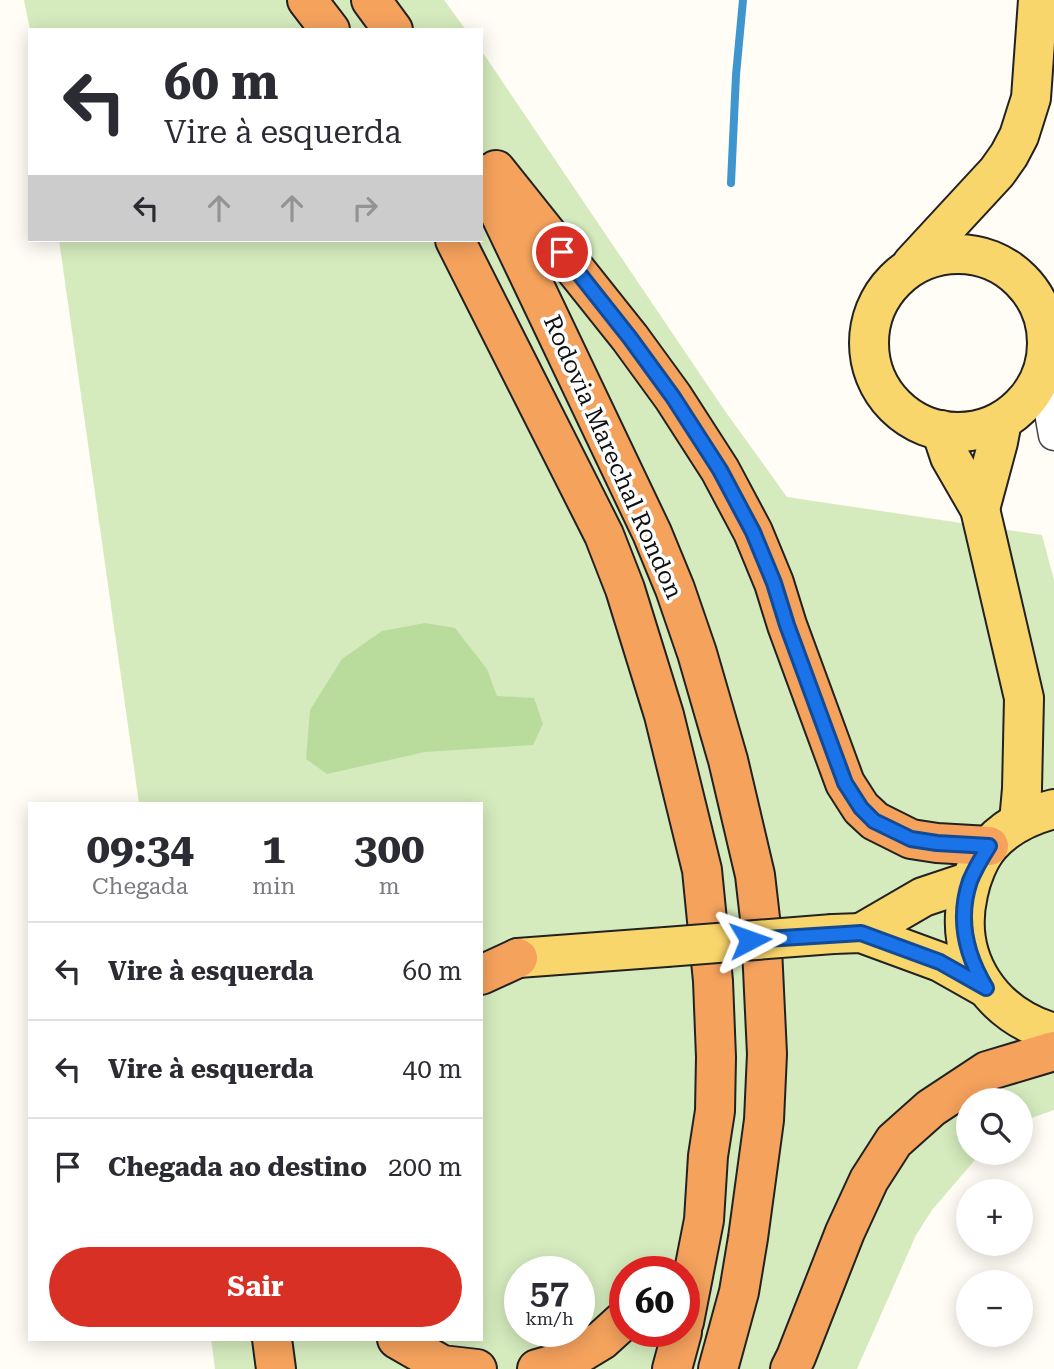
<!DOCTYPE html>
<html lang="pt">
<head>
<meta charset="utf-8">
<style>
  :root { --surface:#fff; --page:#f2f2f3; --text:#2b2b33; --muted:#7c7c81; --line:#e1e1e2; --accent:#d93025 }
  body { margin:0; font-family:"Roboto Serif",serif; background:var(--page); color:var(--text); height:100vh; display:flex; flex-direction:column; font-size:26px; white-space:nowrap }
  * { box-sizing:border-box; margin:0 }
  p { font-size:23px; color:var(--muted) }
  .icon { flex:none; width:38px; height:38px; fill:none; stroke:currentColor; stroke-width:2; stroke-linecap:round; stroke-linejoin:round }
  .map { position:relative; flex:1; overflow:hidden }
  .side { position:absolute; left:28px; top:802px; width:455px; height:539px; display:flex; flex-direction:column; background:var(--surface); border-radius:0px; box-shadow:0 4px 18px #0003 }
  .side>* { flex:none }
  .hud { position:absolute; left:28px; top:28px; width:455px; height:214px; border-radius:0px; box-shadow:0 4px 18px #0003; background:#fff; color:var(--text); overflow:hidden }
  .fabs { position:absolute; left:956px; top:1088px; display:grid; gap:14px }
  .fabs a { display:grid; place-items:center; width:77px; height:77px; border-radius:50%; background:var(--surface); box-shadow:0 4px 18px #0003; font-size:35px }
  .speed { position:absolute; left:504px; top:1256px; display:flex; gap:14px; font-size:35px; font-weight:700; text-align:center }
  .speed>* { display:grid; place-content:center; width:91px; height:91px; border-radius:50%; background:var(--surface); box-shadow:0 4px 18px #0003; line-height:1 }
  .speed small { font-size:18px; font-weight:400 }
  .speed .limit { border:10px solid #d22; background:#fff; color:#111 }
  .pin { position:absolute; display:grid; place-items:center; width:60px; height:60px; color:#fff; margin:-30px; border:4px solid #fff; border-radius:50%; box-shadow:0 2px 7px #0007 }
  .me { position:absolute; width:77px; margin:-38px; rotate:86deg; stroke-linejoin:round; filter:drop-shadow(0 0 5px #0008) }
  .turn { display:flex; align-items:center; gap:24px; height:147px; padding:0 21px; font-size:32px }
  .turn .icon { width:91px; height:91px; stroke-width:2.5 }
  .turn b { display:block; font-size:49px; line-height:60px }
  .lanes { display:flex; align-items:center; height:66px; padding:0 21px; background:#0003; justify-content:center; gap:35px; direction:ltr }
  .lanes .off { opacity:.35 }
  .eta { display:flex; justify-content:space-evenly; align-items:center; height:119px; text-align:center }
  .eta b { font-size:42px; font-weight:700; line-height:49px }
  .action { display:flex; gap:14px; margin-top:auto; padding:14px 21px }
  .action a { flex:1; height:80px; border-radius:42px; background:var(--accent); color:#fff; font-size:28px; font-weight:700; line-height:80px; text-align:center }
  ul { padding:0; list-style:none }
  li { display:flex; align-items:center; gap:21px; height:98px; padding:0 21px; border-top:2px solid var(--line) }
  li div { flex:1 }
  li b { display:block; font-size:26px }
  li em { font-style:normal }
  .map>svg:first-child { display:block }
  .green { fill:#d5ebbd; fill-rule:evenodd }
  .forest { fill:#b9dc9c }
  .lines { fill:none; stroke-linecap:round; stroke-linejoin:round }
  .stream { stroke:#3f96cf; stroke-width:8 }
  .minor-casing { stroke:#444; stroke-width:33 }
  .major-casing { stroke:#222; stroke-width:42 }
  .highway-casing { stroke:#222; stroke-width:42 }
  .minor { stroke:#fff; stroke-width:30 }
  .major { stroke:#f9d66b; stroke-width:38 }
  .highway { stroke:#f5a25d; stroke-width:38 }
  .major-bridge-casing { stroke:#222; stroke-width:42; stroke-linecap:butt }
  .major-bridge { stroke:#f9d66b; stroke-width:38 }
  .route-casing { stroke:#114b97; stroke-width:18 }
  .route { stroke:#1a73e8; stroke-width:12 }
  .labels { text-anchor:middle; stroke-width:7; stroke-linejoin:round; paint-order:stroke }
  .street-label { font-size:24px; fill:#111; stroke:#fff }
</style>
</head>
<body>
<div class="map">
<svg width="1054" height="1369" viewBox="0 0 1054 1369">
  <rect width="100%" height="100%" fill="#fffdf5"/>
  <g class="green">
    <polygon points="24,0 444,0 466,30 30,30"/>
    <path d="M481 50 725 411 787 497 1042 535 1054 580V1110L1020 1122V1101H968V1153H981L932 1210 916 1235 857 1369H215L211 1339H481V803H139L59 240H481ZM520 1272H579V1332H520ZM625 1272H684V1332H625Z"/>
  </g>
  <polygon class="forest" points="425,623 455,628 487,669 497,696 534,698 543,724 533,745 425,752 327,774 306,759 310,710 342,659 382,631"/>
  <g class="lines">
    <polyline class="stream" points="731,183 736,75 743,0"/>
    <defs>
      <polyline id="minor" points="1046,359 1049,407 1054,435"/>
      <g id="major">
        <circle cx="958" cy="343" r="89"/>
        <polyline points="912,264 997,172 1009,155 1019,136 1031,98 1038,0"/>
        <polyline points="941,430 950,457 980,509 1024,698 1022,789 1019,822"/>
        <polyline points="980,509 998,442 1002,421"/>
        <path d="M1054 809C1030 815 1006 827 990 845 979 858 971 878 968 894 953 960 992 1015 1054 1033"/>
        <polyline points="861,933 923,897 971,881"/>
        <polyline points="833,934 861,933 940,962 986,988"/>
        <polyline points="518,958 666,947"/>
      </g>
      <g id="highway">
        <polyline points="307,0 330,30"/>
        <polyline points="371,0 393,30"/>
        <polyline points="496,170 630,338 673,397 720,470 753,532 774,583 787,625 845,783 861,808 875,821 911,839 937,843 989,846"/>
        <polyline points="481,174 652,533 675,589 697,653 728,760 755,875 761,927 767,1054 764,1120 748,1238 739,1292 718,1369"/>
        <polyline points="455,240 604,535 625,589 664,715 702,870 713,981 716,1057 715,1111 708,1156 704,1220 684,1322"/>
        <polyline points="481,975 518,958"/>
        <polyline points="272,1339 276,1369"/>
        <polyline points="397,1339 442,1365 477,1369"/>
        <polyline points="537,1369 569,1360 602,1340 625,1319"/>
        <polyline points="672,1369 682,1332"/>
        <polyline points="790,1369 796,1357 845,1232 869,1180 894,1141 931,1108 987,1071 1054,1051"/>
      </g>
    </defs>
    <use href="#minor" class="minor-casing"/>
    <use href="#major" class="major-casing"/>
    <use href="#highway" class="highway-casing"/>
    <use href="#minor" class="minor"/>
    <use href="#major" class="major"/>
    <use href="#highway" class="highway"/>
    <defs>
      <polyline id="major-bridge" points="666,947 833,934"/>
    </defs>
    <use href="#major-bridge" class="major-bridge-casing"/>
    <use href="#major-bridge" class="major-bridge"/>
  </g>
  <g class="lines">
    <defs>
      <path id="route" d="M562 252 630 338 673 397 720 470 753 532 774 583 787 625 845 783 861 808 874 821 911 839 937 843 989 846C982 857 975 869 970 881 957 919 966 955 986 988L940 962 861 933 750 940"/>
    </defs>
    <use href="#route" class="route-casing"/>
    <use href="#route" class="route"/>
  </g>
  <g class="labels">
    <g class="street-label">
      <text transform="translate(613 457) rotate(66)" y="8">Rodovia Marechal Rondon</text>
    </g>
  </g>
</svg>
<div class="fabs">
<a><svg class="icon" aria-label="search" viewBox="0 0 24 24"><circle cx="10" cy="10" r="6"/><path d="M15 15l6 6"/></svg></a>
<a>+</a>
<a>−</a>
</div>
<div class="speed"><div>57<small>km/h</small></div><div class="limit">60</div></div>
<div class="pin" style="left:562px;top:252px;background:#d93025"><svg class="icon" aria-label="arrive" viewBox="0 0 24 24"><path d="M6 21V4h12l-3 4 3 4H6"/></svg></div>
<svg class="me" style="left:750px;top:940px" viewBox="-20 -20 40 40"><path d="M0-17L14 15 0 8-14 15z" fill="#1a73e8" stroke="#fff" stroke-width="4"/></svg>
<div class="hud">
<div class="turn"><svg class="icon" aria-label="left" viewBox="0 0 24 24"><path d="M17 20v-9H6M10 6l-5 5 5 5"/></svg><div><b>60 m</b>Vire à esquerda</div></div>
<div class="lanes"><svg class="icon" aria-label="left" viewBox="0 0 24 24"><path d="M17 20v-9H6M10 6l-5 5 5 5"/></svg><svg class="icon off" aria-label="ahead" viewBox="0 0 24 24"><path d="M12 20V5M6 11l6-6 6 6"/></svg><svg class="icon off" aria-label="ahead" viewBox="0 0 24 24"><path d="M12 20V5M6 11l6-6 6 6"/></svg><svg class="icon off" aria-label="right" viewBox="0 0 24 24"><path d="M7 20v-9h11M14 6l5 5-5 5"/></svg></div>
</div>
<section class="side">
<div class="eta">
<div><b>09:34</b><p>Chegada</p></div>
<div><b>1</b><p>min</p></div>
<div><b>300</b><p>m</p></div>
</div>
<ul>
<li><svg class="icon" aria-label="left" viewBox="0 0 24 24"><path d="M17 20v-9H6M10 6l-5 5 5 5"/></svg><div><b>Vire à esquerda</b></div><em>60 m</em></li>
<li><svg class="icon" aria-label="left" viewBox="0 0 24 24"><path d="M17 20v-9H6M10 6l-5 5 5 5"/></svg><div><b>Vire à esquerda</b></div><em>40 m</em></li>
<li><svg class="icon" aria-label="arrive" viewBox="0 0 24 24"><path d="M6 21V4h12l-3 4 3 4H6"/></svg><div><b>Chegada ao destino</b></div><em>200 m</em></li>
</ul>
<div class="action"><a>Sair</a></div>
</section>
</div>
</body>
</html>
